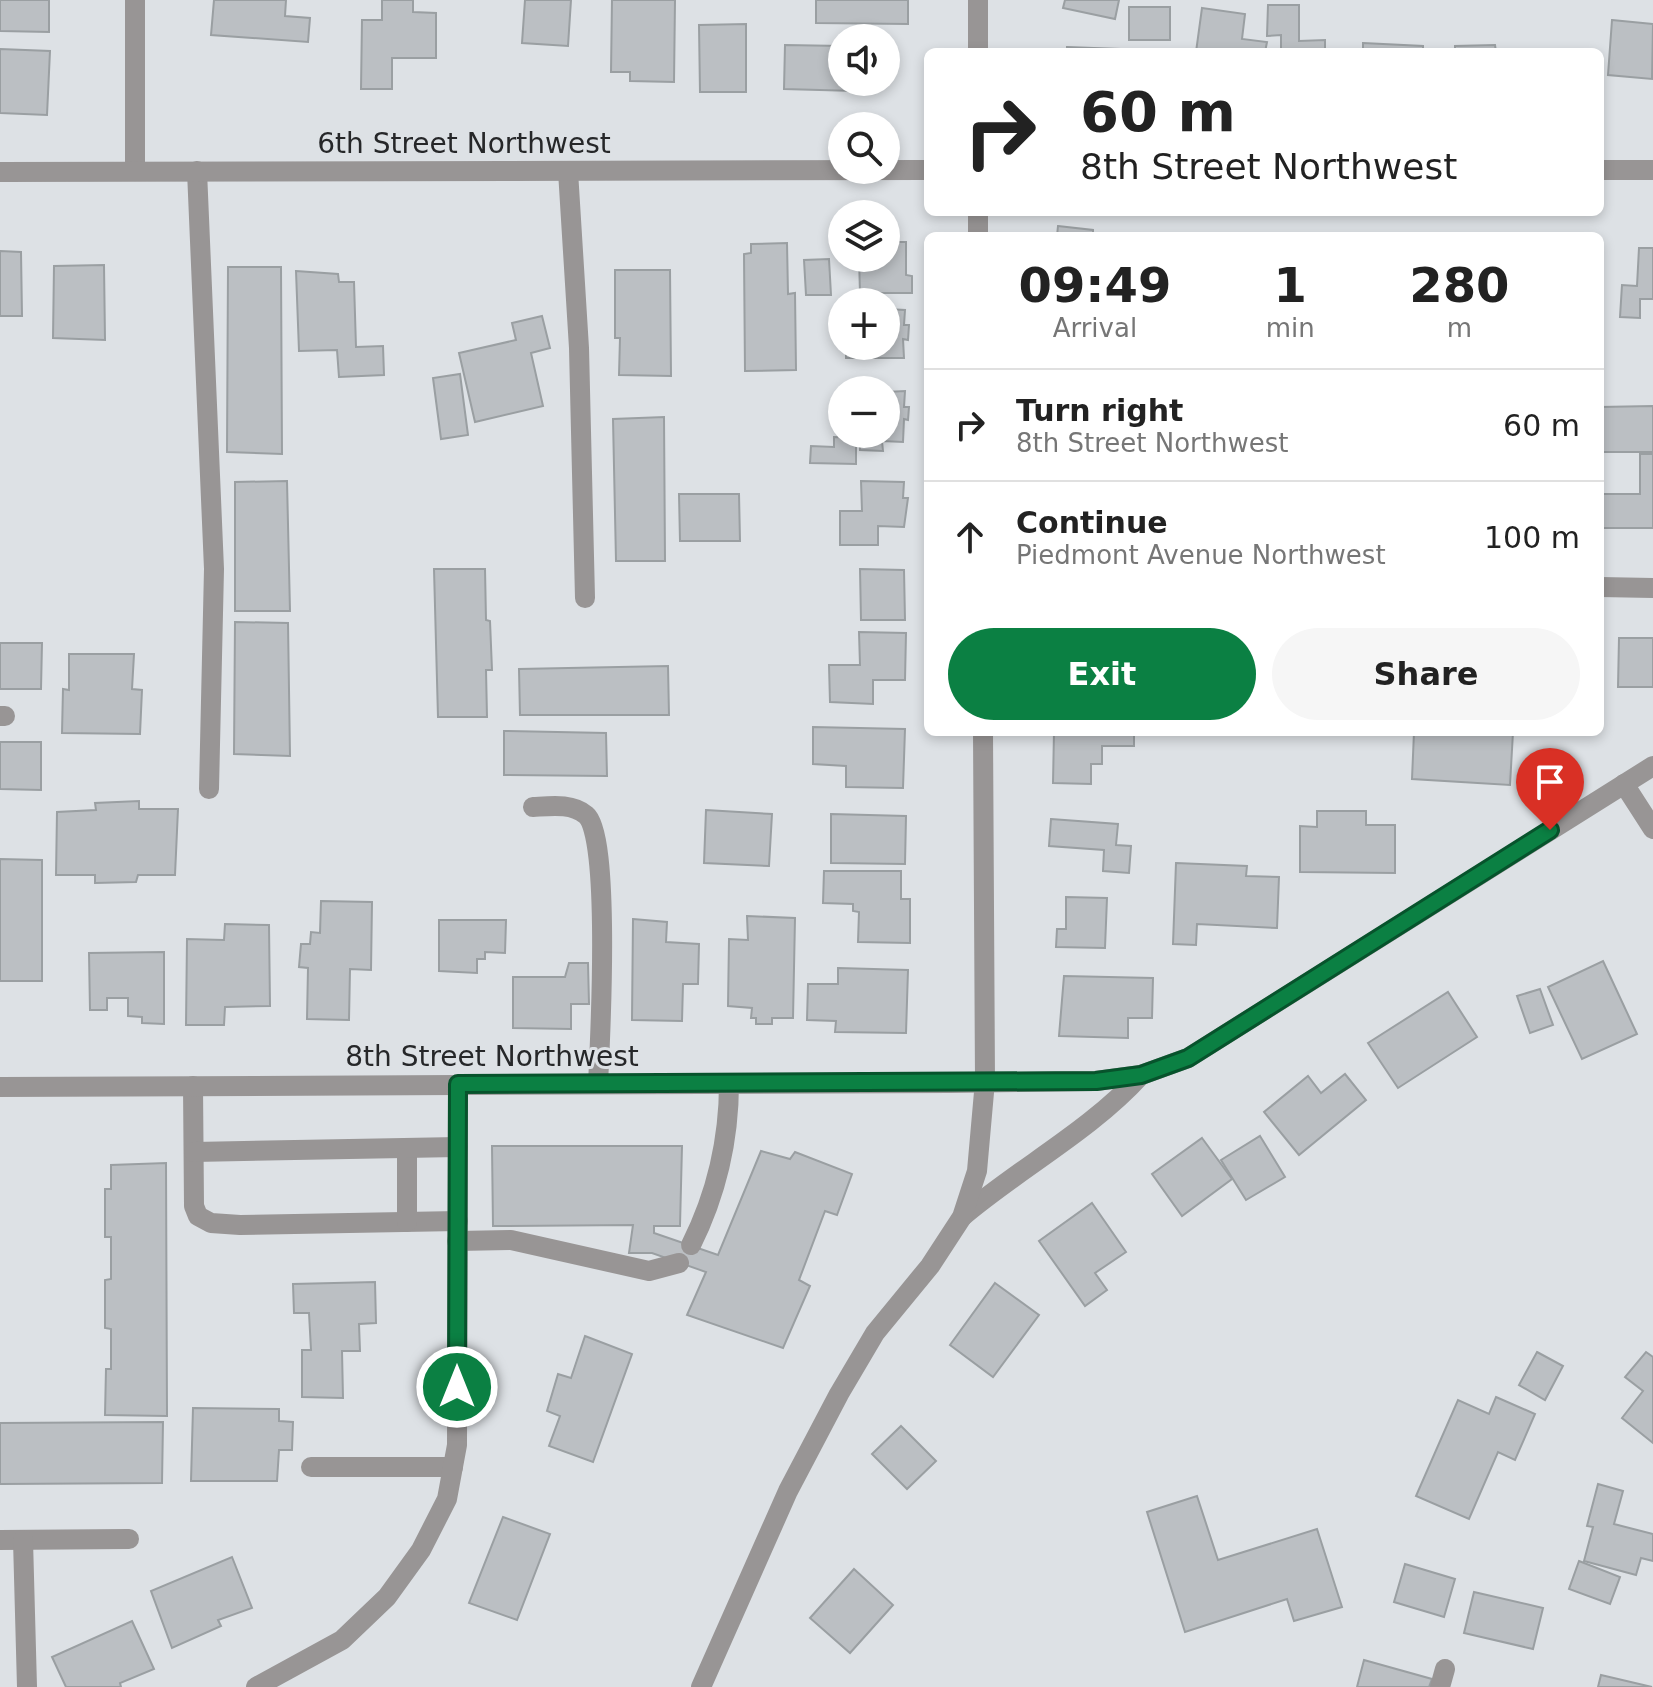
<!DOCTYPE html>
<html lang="en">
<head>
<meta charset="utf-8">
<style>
  :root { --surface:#fff; --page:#f6f6f6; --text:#222; --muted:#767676; --line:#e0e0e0; --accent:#0b8043 }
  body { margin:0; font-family:"DejaVu Sans",sans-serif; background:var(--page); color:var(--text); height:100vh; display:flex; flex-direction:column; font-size:30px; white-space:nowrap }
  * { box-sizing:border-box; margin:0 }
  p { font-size:26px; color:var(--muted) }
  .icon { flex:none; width:44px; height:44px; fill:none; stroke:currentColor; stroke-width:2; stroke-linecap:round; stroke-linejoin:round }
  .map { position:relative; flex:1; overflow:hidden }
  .drawer { position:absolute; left:924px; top:232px; width:680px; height:504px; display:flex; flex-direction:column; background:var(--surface); border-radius:12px; box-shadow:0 4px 12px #0003 }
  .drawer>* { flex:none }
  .top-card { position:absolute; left:924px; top:48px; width:680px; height:168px; border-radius:12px; box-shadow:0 4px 12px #0003; background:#fff; color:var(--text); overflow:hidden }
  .fabs { position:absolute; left:828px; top:24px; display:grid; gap:16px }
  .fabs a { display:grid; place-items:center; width:72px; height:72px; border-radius:50%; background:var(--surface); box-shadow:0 4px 12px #0003; font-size:40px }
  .pin { position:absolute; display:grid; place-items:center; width:68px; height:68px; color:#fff; margin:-82px -34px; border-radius:50% 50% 50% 0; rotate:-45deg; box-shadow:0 0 8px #0007 }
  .pin .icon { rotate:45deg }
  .me { position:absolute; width:88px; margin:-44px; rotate:0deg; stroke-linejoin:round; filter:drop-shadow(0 0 6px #0008) }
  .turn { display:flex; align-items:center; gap:28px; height:168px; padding:0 24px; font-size:36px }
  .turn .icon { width:104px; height:104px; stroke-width:2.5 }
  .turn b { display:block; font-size:56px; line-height:68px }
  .eta { display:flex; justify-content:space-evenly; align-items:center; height:136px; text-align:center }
  .eta b { font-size:48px; font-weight:800; line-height:56px }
  .primary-button { display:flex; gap:16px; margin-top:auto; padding:16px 24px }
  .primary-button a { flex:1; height:92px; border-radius:48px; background:var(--accent); color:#fff; font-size:32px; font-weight:800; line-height:92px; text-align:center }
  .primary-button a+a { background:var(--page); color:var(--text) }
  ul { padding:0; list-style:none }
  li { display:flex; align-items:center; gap:24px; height:112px; padding:0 24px; border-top:2px solid var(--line) }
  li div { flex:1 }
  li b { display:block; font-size:30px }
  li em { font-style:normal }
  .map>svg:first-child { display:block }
  .building { fill:#bbbfc3; stroke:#9a9fa2; stroke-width:2 }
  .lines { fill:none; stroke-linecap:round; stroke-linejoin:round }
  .minor { stroke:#989595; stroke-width:20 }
  .route-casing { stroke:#07532c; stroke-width:20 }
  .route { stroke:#0b8043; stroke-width:14 }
  .labels { text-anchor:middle; stroke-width:6; stroke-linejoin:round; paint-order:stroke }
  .street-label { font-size:28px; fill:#262729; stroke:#dde1e5 }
</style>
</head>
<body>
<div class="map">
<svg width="1653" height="1687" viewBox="0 0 1653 1687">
  <rect width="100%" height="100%" fill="#dde1e5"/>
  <g class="building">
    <polygon points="0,0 49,0 49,32 0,31"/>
    <polygon points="214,0 286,0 285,16 310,18 308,42 211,35"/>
    <polygon points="382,0 413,0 413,12 436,13 436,58 392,58 392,89 361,89 362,20 382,20"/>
    <polygon points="525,0 571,0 568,46 522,43"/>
    <polygon points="612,0 675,0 674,82 630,81 630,72 611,72"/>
    <polygon points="816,0 908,0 908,24 816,23"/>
    <polygon points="1065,0 1119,0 1115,19 1063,8"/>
    <polygon points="1268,5 1299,5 1299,41 1325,40 1325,52 1281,52 1281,35 1267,36"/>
    <rect x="1129" y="7" width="41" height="33"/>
    <polygon points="1202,8 1245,14 1242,39 1267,42 1265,52 1196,52"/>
    <polygon points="1612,20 1653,24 1652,79 1608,75"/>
    <polygon points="746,24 746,92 700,92 699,25"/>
    <polygon points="1363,43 1423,46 1423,52 1363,52"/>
    <polygon points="785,45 842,46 842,82 855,82 855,91 784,89"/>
    <polygon points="1495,45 1496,52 1455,52 1455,46"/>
    <polygon points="1067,47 1120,49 1120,52 1067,52"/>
    <polygon points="0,49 50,51 47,115 0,113"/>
    <polygon points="1058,226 1093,230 1093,236 1057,236"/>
    <polygon points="886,242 906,242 906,275 912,276 912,293 860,293 859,258 886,258"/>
    <polygon points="787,243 788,294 795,293 796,370 745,371 744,254 751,253 751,244"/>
    <polygon points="1639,248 1653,248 1653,299 1640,299 1640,318 1620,317 1622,285 1637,286"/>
    <polygon points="0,251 21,252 22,316 0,316"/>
    <polygon points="829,259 831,295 806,295 804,260"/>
    <polygon points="104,265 105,340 53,338 54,266"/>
    <polygon points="228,267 281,267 282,454 227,452"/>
    <polygon points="615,270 670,270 671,376 619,375 620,338 615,338"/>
    <polygon points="296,271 338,274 339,282 354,282 356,347 383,346 384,375 339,377 337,350 299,351"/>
    <polygon points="886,309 905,310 904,325 909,325 908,340 903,339 904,358 846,358 846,346 886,346"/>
    <polygon points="542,316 550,348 531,353 543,406 475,422 459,353 516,340 512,323"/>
    <polygon points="460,374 468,435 441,439 433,378"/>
    <polygon points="905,391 904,407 909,407 908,420 904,419 903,442 882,441 883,451 860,450 860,434 886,434 886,392"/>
    <polygon points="1653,406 1653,452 1600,452 1600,407"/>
    <polygon points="664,417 665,561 616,561 613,419"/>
    <polygon points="834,437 856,438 856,464 810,463 811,446 834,447"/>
    <polygon points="1640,454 1653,454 1653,528 1600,528 1600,494 1640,494"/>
    <polygon points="287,481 290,611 235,611 235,482"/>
    <polygon points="861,481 904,482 903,498 908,498 904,527 878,526 878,545 840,545 840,511 862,511"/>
    <polygon points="679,494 739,494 740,541 680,541"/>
    <polygon points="434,569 485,569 486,620 490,621 492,670 486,670 487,717 438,717"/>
    <polygon points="860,569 904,570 905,620 861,620"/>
    <polygon points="235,622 288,623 290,756 234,754"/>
    <polygon points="859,632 906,633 905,680 873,680 873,704 830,702 829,665 860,665"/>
    <polygon points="1619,638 1653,638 1653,687 1618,687"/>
    <polygon points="0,643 42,643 41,689 0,689"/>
    <polygon points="69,654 134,654 132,689 142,690 140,734 62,733 63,689 69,690"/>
    <polygon points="668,666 669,715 520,715 519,669"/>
    <polygon points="813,727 905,729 903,788 846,787 846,766 813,764"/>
    <polygon points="504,731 606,733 607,776 504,775"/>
    <polygon points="1054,732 1134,732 1134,746 1102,746 1102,764 1091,764 1091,784 1053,783"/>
    <polygon points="1414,732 1513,732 1510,785 1412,779"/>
    <polygon points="0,742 41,742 41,790 0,789"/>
    <polygon points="139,801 139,809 178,809 175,875 138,875 136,882 95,883 95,875 56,875 57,812 96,810 95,803"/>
    <polygon points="706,810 772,814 769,866 704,863"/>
    <polygon points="1317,811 1366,811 1366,825 1395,825 1395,873 1300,872 1300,826 1317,827"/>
    <polygon points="831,814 906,816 905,864 831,863"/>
    <polygon points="1051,819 1118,824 1116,845 1131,846 1129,873 1103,871 1104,850 1049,846"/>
    <polygon points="0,859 42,860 42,981 0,981"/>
    <polygon points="1176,863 1247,866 1246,876 1279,877 1277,928 1197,924 1196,945 1173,944"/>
    <polygon points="824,871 901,871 901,899 910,899 910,943 858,942 859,912 853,911 853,904 823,903"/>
    <polygon points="1066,897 1107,898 1105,948 1056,947 1057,929 1066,929"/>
    <polygon points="321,901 372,902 371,970 350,969 349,1020 307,1019 308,968 299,967 301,944 310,944 311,932 320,933"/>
    <polygon points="747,916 795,918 793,1018 772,1018 772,1024 756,1024 756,1018 751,1018 752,1008 728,1006 729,939 748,940"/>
    <polygon points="633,919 667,922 666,942 699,944 698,984 683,984 682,1021 632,1020"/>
    <polygon points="439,920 506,920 505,953 485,952 485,959 477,959 477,973 439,971"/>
    <polygon points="225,924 269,925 270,1006 225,1007 224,1025 186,1025 187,939 224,940"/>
    <polygon points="164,952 164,1024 142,1023 142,1017 128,1016 128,998 107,998 107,1010 90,1010 89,953"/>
    <polygon points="1603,961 1637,1034 1582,1059 1548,987"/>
    <polygon points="569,963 588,963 589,1004 571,1004 571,1029 513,1028 513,977 565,977"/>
    <polygon points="838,968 908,970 906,1033 835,1032 836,1021 807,1020 808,984 838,984"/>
    <polygon points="1064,976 1153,978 1152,1018 1128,1018 1128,1038 1059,1036"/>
    <polygon points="1540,989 1553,1025 1530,1033 1517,996"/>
    <polygon points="1448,992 1477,1037 1398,1088 1368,1043"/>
    <polygon points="1345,1074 1366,1100 1299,1155 1264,1112 1308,1076 1321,1093"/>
    <polygon points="1260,1136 1285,1177 1246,1200 1221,1160"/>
    <polygon points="1202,1138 1232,1179 1182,1216 1152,1174"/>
    <polygon points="492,1146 682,1146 680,1226 654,1226 654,1233 718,1255 761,1151 790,1159 795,1152 852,1174 837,1215 825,1211 799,1280 810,1286 783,1348 687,1315 706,1272 652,1253 629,1253 633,1225 493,1226"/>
    <polygon points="166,1163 167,1416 105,1415 106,1369 111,1369 111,1329 105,1328 105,1280 111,1279 111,1237 105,1237 105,1189 111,1189 111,1165"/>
    <polygon points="1092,1203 1126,1252 1095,1273 1107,1290 1085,1306 1039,1241"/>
    <polygon points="375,1282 376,1323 359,1324 360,1351 342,1351 343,1398 302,1397 302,1350 311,1350 309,1313 294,1313 293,1284"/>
    <polygon points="995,1283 1039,1315 993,1377 950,1345"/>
    <polygon points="585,1336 632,1354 593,1462 549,1446 560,1416 547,1411 558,1374 571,1378"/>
    <polygon points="1537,1352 1563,1366 1545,1400 1519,1385"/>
    <polygon points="1646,1352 1653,1357 1653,1443 1622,1418 1643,1391 1625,1377"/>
    <polygon points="1496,1397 1535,1414 1515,1460 1498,1452 1469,1519 1416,1496 1458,1400 1489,1414"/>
    <polygon points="193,1408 279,1409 279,1421 293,1422 292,1450 279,1450 277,1481 191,1481"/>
    <polygon points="163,1422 162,1483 0,1484 0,1423"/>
    <polygon points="901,1426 936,1461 907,1489 872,1454"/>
    <polygon points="1598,1484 1623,1491 1614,1524 1653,1534 1653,1561 1641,1558 1636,1575 1584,1561 1593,1527 1587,1526"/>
    <polygon points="1197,1496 1218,1560 1317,1529 1342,1607 1294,1621 1287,1599 1185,1632 1147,1512"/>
    <polygon points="503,1517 550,1534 517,1620 469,1603"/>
    <polygon points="232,1557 252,1608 218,1620 221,1626 172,1648 151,1591"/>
    <polygon points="1579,1561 1620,1577 1610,1604 1569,1589"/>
    <polygon points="1405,1564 1455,1579 1444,1617 1394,1602"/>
    <polygon points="854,1569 893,1605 850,1653 810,1618"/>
    <polygon points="1474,1592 1543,1608 1533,1649 1464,1633"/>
    <polygon points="132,1621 154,1669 120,1683 121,1687 66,1687 52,1657"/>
    <polygon points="1364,1660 1432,1679 1429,1687 1357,1687"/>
    <polygon points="1601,1675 1652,1687 1598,1687"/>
  </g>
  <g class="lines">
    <g class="minor">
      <polyline points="135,0 135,171"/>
      <polyline points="978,52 978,0"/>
      <polyline points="1600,170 1653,170"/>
      <polyline points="197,171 214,569 209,789"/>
      <polyline points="568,171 579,348 585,598"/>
      <polyline points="0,172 928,170"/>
      <polyline points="978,212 978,236"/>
      <polyline points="1600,587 1653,588"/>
      <polyline points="0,716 5,716"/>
      <polyline points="1624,784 1653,829"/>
      <path d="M533 807C551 806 572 803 586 815 611 835 600 1043 598 1084"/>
      <polyline points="193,1086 194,1206 198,1216 211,1223 240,1225 458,1221"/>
      <polyline points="0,1087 949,1083 1096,1081 1141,1075 1188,1058 1653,766"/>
      <polyline points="407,1148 407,1222"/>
      <polyline points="194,1152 458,1147"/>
      <path d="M963 1216C1021 1167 1090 1131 1141 1075"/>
      <polyline points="457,1241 511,1240 649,1271 679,1263"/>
      <path d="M691 1245C717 1193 729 1141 729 1083"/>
      <polyline points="311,1467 453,1467"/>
      <polyline points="0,1540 129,1539"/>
      <polyline points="23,1540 27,1687"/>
      <polyline points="256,1687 342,1640 387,1597 421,1550 447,1499 457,1445 458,1084"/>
      <polyline points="701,1687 788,1491 839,1394 875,1333 930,1266 962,1217 977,1171 985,1081 983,732"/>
      <polyline points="1440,1687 1445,1669"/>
    </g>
  </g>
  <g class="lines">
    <defs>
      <polyline id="route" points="457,1387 458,1084 1096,1081 1141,1075 1188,1058 1550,830"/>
    </defs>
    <use href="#route" class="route-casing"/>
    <use href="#route" class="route"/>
  </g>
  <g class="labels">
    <g class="street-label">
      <text x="464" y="153">6th Street Northwest</text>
      <text x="492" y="1066">8th Street Northwest</text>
    </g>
  </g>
</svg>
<div class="fabs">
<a><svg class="icon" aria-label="sound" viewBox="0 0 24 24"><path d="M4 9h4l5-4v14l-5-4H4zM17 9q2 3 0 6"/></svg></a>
<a><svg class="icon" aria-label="search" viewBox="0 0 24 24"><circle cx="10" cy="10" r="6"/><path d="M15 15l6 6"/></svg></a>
<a><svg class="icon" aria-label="layers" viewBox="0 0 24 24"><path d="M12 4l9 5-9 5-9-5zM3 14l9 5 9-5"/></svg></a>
<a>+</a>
<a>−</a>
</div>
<div class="pin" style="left:1550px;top:830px;background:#d93025"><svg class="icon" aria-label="arrive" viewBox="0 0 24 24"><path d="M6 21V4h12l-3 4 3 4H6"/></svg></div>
<svg class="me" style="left:457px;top:1387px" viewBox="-20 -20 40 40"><circle r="17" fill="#0b8043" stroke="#fff" stroke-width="3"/><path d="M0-11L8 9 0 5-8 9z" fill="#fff"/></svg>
<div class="top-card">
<div class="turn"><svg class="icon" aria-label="right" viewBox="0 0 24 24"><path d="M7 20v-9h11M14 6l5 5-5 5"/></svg><div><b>60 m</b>8th Street Northwest</div></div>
</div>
<section class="drawer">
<div class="eta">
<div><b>09:49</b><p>Arrival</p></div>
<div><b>1</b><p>min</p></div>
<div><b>280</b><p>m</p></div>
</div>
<ul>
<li><svg class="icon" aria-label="right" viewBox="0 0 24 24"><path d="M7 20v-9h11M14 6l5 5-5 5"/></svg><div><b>Turn right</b><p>8th Street Northwest</p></div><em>60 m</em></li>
<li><svg class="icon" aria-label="ahead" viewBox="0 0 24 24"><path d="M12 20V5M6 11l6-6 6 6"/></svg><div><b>Continue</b><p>Piedmont Avenue Northwest</p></div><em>100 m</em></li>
</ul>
<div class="primary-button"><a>Exit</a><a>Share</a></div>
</section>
</div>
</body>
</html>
